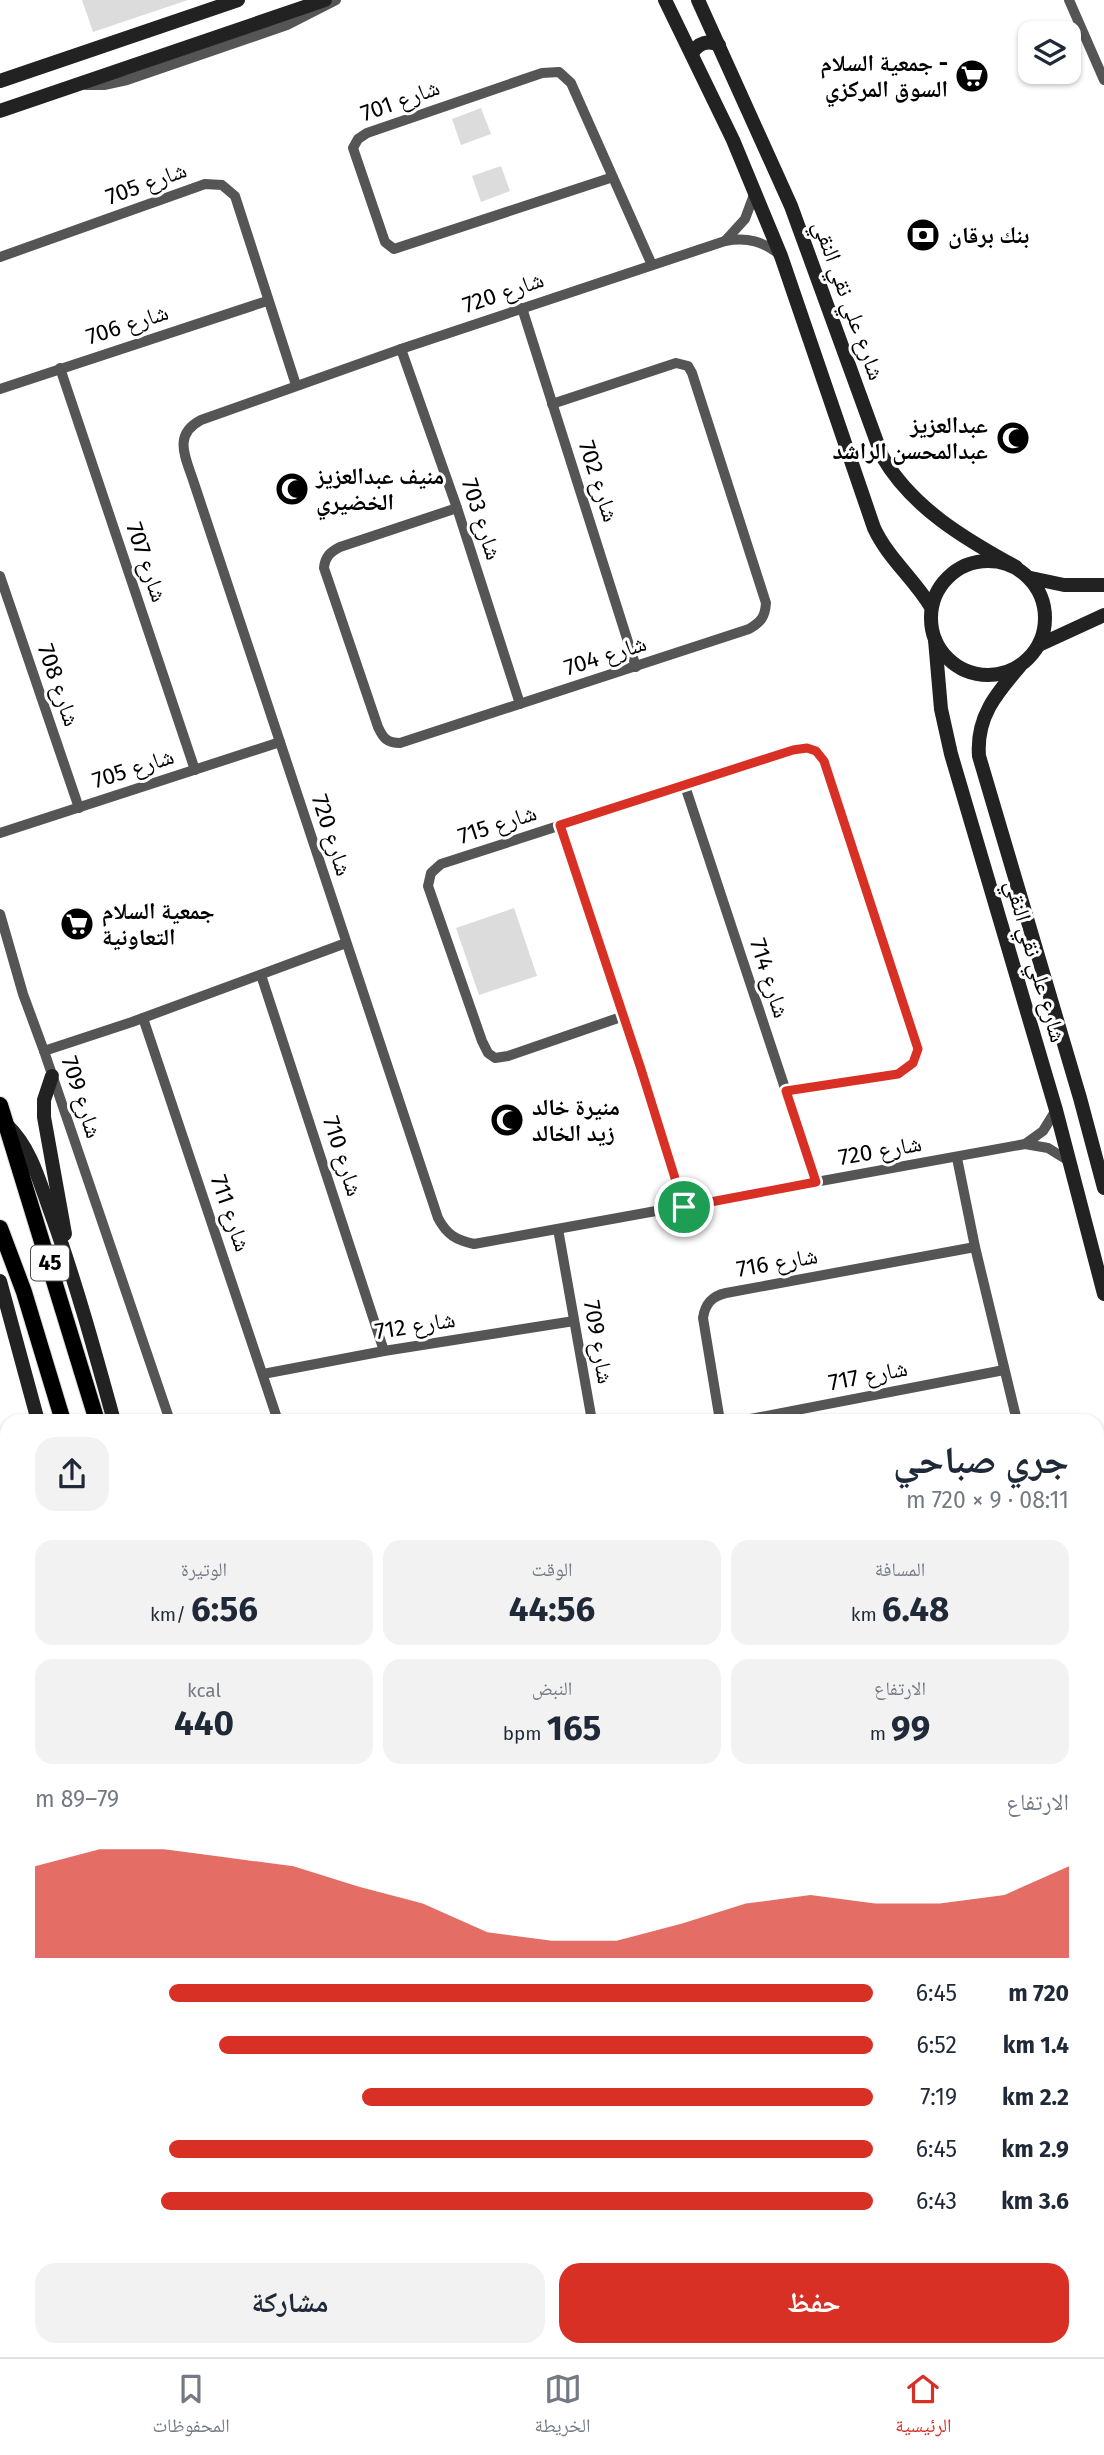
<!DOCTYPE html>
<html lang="ar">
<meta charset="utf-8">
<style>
body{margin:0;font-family:"Fira Sans","Noto Naskh Arabic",sans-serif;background:#f2f2f3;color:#1f2937;direction:rtl;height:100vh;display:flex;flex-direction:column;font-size:26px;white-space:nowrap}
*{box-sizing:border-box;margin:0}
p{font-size:23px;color:#747a83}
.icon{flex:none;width:38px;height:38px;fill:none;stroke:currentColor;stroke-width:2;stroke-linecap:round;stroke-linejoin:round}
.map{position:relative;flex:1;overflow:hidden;direction:ltr}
.details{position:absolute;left:0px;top:1414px;width:1104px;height:943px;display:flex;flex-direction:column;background:#fff;border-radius:21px 21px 0 0;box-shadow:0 2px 5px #0004;direction:rtl}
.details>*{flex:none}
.controls{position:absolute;left:1018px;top:21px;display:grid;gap:14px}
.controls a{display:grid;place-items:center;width:63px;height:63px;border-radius:14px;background:#fff;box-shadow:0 2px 5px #0004;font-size:35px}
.pin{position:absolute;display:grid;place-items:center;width:60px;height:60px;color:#fff;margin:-30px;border:4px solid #fff;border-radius:50%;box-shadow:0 2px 7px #0007}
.round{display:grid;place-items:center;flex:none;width:74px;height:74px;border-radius:21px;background:#f2f2f3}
.headline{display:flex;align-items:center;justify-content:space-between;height:119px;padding:0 35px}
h1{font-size:38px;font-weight:700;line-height:52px}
.stats{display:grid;grid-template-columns:repeat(3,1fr);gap:10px;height:119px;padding:7px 35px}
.stats div{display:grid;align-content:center;border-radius:18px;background:#f2f2f3;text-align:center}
.stats b{font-size:35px;font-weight:700}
.stats small{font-size:19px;font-weight:400}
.stats p{font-size:19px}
.chart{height:196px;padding:14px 35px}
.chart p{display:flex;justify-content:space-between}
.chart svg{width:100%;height:126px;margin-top:7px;fill:#d93025;opacity:.7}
.primary-button{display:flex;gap:14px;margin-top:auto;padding:14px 35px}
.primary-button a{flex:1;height:80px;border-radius:21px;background:#d93025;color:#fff;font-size:28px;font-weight:700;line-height:80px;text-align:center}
.primary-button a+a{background:#f2f2f3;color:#1f2937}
ul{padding:0 35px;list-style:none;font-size:23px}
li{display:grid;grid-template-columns:112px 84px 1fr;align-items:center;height:52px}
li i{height:18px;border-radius:9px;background:#d93025}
.dock{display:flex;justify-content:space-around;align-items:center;height:98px;border-top:2px solid #e0e1e3;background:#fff;font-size:19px;color:#747a83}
.dock a{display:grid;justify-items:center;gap:4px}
.dock .current{color:#d93025}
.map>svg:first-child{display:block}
.green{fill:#dcdcdc}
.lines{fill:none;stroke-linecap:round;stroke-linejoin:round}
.primary-casing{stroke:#dbdbdb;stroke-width:18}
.street{stroke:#555;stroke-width:10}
.secondary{stroke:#222;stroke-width:14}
.primary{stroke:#000;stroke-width:16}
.route-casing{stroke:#fff;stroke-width:14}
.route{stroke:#d93025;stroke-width:9}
.labels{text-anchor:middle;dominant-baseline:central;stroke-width:6;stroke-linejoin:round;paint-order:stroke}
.shield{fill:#fff;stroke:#4c4c4c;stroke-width:2}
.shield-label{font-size:21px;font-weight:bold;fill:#000}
.poi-label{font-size:23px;font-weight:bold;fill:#000;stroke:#fff;text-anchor:start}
.street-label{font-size:23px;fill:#000;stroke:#fff}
</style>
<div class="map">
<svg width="1104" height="2357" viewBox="0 0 1104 2357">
<rect width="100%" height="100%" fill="#fff"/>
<g class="green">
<path d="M82 0H188L93 32Z"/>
<path d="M481 108 491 134 461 145 452 119Z"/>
<path d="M501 166 510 191 481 202 472 176Z"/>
<path d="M514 908 537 976 479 995 456 928Z"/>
</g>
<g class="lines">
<defs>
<g id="primary">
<path d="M0 1105 97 1421"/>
<path d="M0 1228 24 1292 63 1421"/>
<path d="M278 2350 279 2357"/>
<path d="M318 2350 320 2357"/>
</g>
</defs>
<use href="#primary" class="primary-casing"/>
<g class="street">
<path d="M1069 0 1104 80"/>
<path d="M86 85H104L127 80 287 25 336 0"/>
<path d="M613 177 394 249 385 242 353 148 358 139 367 133 542 73 559 72 571 83 652 265"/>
<path d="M725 241 745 219 755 192"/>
<path d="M781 256C764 241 747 237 725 241L401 349 201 420C172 435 186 458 194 483L438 1218C447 1235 456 1240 474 1244L1025 1144 1048 1148 1069 1161"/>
<path d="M0 257 205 184 222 185 235 196 296 385"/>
<path d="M522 308 636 667"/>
<path d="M401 349 457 508 520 704"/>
<path d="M60 368 195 770"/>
<path d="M0 389 267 301"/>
<path d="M457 508 340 547C330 552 325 557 324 568L378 727C383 738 387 743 400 743L749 629C761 622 765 617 766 603L692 373 688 366 676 363 552 404"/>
<path d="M0 576 79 808"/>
<path d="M685 786 816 1182"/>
<path d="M560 825 624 1016 684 1207"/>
<path d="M0 833 280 742"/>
<path d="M0 914 23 994 44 1051"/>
<path d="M261 975 384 1351"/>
<path d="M624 1016 508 1056 495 1058 488 1053 482 1041 428 886 431 873 441 864 793 750C808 748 814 749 824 761L918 1049 913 1064 898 1074 786 1091"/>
<path d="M143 1018 278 1421"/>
<path d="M1025 1144 1043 1131 1056 1110"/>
<path d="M957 1158 975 1247"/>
<path d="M558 1229 592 1421"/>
<path d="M263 1374 384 1351 574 1321"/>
<path d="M170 1421 44 1051 132 1022 346 943"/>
<path d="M720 1421 703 1318C705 1304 712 1296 726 1293L975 1247 1017 1421"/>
<path d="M740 1421 1004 1370"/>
<path d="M0 1481 7 1502"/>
<path d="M0 1584 7 1580"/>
<path d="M0 1825 7 1823"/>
<path d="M0 2095 7 2094"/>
<path d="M0 2198 7 2197"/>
<path d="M80 2350 81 2357"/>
<path d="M188 2350 190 2357"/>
</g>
<g class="secondary">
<path d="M665 0 733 140 781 256 874 528C888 558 914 579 931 607"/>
<path d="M698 0 791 206 882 456C912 508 965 539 1016 567"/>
<path d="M692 54C698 42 708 40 719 45"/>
<path d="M0 81 238 0"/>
<path d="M0 111 325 0"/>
<circle cx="988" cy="618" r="57"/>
<path d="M1031 578 1064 585H1104"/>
<path d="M935 640 941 709 951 754 1056 1110 1104 1294"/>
<path d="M1039 645 1104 615"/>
<path d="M1020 666C996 694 976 717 979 756L1080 1098 1104 1188"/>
<path d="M52 1076 44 1100V1117L65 1234"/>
<path d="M7 1125C32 1149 40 1184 52 1216 76 1283 95 1352 114 1421"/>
<path d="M0 1281 38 1421"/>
<path d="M1097 1536 1104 1533"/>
<path d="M1097 1581 1104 1582"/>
<path d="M0 1743 7 1741"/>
<path d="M0 1770 7 1769"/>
<path d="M0 1785 7 1784"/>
</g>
<use href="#primary" class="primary"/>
</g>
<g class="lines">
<defs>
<path id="route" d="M807 748 816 751 824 761 918 1049 913 1063 898 1074 786 1091 816 1182 684 1207 641 1069 560 825 793 750Z"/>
</defs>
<use href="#route" class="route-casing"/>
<use href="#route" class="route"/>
</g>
<defs>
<symbol id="supermarket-disc" viewBox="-11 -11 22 22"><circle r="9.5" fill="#000" stroke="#fff"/><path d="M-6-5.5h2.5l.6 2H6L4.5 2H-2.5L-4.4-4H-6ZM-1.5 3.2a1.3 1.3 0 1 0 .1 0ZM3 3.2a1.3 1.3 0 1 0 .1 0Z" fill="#fff"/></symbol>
<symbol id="bank-disc" viewBox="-11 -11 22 22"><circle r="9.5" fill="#000" stroke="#fff"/><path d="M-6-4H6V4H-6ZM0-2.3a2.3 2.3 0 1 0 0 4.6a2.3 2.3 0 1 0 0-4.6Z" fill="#fff"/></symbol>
<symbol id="mosque-disc" viewBox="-11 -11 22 22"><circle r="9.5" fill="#000" stroke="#fff"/><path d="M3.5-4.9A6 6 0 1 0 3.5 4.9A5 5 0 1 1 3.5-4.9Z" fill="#fff"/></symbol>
</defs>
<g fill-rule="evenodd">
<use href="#supermarket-disc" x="953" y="57" width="38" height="38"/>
<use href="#bank-disc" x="904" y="216" width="38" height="38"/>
<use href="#mosque-disc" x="994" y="419" width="38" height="38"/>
<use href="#mosque-disc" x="273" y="470" width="38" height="38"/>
<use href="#supermarket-disc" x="58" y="905" width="38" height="38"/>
<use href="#mosque-disc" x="488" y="1101" width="38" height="38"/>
</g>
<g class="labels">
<rect class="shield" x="31" y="1245.5" width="38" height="35" rx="5"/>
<g class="shield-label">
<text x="50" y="1263">45</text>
</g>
<g class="poi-label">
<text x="948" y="63" text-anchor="end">جمعية السلام -<tspan x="948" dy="26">السوق المركزي</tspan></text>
<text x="948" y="235">بنك برقان</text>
<text x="988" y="425" text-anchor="end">عبدالعزيز<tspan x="988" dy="26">عبدالمحسن الراشد</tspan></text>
<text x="316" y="476">منيف عبدالعزيز<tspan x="316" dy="26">الخضيري</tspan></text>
<text x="102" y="911">جمعية السلام<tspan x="102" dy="26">التعاونية</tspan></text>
<text x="532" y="1107">منيرة خالد<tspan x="532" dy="26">زيد الخالد</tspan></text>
</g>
<g class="street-label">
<text transform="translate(400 100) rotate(-20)">شارع 701</text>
<text transform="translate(146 183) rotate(-20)">شارع 705</text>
<text transform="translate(503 292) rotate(-19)">شارع 720</text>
<text transform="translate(849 300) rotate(70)">شارع علي نقي النقي</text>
<text transform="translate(127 324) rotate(-18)">شارع 706</text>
<text transform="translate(599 481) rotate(72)">شارع 702</text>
<text transform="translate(482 519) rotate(72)">شارع 703</text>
<text transform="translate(147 562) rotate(71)">شارع 707</text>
<text transform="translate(605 655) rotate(-18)">شارع 704</text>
<text transform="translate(59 685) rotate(71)">شارع 708</text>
<text transform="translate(133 768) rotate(-18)">شارع 705</text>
<text transform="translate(497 824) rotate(-18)">شارع 715</text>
<text transform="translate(332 835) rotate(72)">شارع 720</text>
<text transform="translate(1036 961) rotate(74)">شارع علي نقي النقي</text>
<text transform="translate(770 978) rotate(72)">شارع 714</text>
<text transform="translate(82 1097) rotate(72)">شارع 709</text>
<text transform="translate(880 1150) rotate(-10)">شارع 720</text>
<text transform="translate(343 1156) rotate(72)">شارع 710</text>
<text transform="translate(231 1213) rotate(71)">شارع 711</text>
<text transform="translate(777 1262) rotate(-10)">شارع 716</text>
<text transform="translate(415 1325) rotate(-9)">شارع 712</text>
<text transform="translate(599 1342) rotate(80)">شارع 709</text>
<text transform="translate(868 1375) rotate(-11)">شارع 717</text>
</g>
</g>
</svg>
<div class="controls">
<a><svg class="icon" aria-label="layers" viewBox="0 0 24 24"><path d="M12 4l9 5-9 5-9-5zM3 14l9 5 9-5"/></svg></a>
</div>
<div class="pin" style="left:684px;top:1207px;background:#1e9e55"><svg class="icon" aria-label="arrive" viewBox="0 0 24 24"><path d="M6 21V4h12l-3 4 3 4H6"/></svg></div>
<section class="details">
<div class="headline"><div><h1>جري صباحي</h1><p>08:11 · 9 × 720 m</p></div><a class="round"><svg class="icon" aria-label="share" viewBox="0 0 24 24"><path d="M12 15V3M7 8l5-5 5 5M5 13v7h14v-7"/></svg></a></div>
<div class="stats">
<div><p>المسافة</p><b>6.48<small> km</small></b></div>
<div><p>الوقت</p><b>44:56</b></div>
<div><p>الوتيرة</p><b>6:56<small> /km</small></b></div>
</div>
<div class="stats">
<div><p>الارتفاع</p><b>99<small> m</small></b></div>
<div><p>النبض</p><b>165<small> bpm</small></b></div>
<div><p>kcal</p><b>440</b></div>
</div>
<div class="chart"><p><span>الارتفاع</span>79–89 m</p>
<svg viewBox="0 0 160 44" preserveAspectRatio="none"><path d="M0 44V12L10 6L20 6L30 9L40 12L50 19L60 25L70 35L80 38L90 38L100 32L110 25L120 22L130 25L140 25L150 22L160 12V44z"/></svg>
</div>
<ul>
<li><b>720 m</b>6:45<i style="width:84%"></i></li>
<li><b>1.4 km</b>6:52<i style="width:78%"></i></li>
<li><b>2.2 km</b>7:19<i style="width:61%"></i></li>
<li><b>2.9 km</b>6:45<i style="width:84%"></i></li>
<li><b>3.6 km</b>6:43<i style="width:85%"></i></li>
</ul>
<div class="primary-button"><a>حفظ</a><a>مشاركة</a></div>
</section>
</div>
<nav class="dock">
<a class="current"><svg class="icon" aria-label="home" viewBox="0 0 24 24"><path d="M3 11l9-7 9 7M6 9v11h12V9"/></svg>الرئيسية</a>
<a><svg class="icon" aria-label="map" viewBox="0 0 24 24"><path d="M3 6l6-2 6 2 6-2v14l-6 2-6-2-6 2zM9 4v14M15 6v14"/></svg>الخريطة</a>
<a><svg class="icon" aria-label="saved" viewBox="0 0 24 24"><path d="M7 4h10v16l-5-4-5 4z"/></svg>المحفوظات</a>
</nav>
